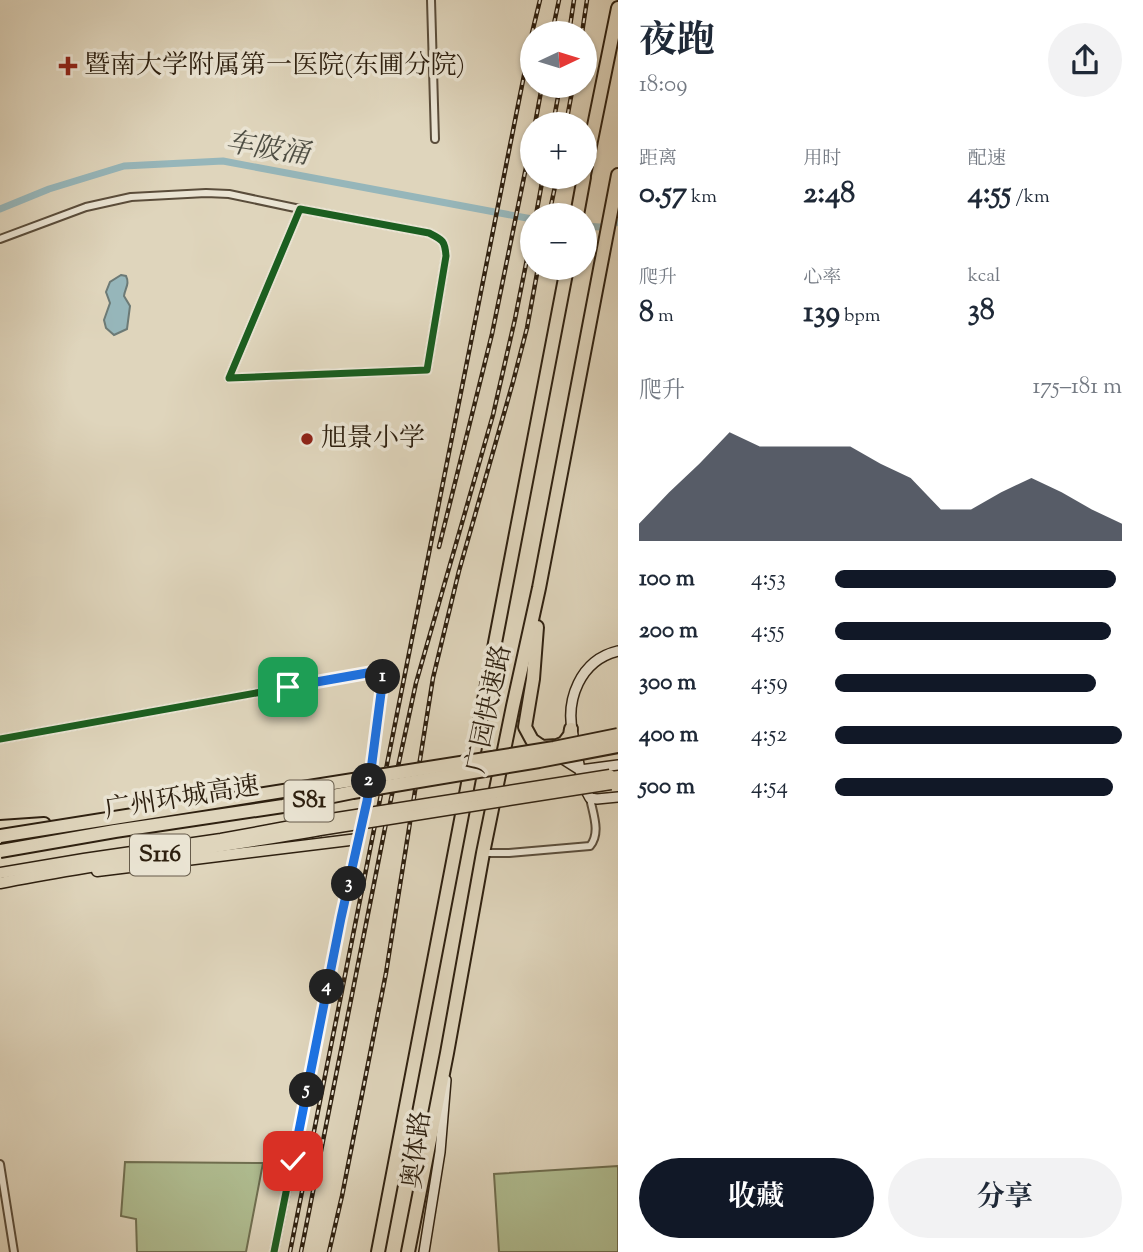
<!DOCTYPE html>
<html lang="zh">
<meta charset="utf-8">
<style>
body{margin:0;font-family:"Sorts Mill Goudy","Noto Serif SC",serif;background:#f2f2f3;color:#1f2937;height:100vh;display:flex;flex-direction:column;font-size:26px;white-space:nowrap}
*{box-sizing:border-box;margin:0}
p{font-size:23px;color:#747a83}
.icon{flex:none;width:38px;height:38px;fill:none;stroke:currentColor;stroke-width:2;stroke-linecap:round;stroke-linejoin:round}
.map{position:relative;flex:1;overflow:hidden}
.details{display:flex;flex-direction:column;background:#fff;width:525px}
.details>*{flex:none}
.needle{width:46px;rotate:86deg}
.tools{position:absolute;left:520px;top:21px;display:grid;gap:14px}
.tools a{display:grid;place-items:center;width:77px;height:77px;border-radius:50%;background:#fff;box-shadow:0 2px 5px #0004;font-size:35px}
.pin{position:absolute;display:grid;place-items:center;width:60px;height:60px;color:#fff;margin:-30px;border-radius:14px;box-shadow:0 4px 10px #0006}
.km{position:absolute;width:35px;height:35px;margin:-18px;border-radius:50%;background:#222;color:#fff;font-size:19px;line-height:35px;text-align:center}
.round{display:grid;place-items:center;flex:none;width:74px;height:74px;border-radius:37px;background:#f2f2f3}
.overview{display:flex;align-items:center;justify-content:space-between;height:119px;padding:0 21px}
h1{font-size:38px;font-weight:700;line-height:52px}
.metrics{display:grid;grid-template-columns:repeat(3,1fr);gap:10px;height:119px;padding:7px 21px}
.metrics div{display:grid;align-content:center}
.metrics b{font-size:30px;font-weight:700}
.metrics small{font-size:19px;font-weight:400}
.metrics p{font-size:19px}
.chart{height:196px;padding:14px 21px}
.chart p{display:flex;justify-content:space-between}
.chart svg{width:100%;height:126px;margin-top:7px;fill:#111827;opacity:.7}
.primary-button{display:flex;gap:14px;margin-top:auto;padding:14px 21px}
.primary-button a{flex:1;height:80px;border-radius:42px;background:#111827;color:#fff;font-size:28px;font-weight:700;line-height:80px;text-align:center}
.primary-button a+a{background:#f2f2f3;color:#1f2937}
ul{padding:0 21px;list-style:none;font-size:23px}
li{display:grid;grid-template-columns:112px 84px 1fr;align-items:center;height:52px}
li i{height:18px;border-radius:9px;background:#111827}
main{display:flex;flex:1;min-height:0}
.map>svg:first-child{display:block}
.green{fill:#b0be92;stroke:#6f6f51;stroke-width:2}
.water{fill:#96b6ba;stroke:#6c7a76;stroke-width:2}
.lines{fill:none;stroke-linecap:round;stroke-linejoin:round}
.canal{stroke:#96b6ba;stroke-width:7}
.street-casing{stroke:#5a4d3b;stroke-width:10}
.secondary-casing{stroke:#2e2010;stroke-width:12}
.primary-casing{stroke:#2e2010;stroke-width:13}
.highway-casing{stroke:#2e2010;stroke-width:16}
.street{stroke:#eae4d3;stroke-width:6}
.secondary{stroke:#eae4d3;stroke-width:9}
.primary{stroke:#dfd5bc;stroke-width:10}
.highway{stroke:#dfd5bc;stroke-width:12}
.rail-casing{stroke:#2e2010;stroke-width:4.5}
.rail{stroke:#eae4d3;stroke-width:2;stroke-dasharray:5;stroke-linecap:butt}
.primary-bridge-casing{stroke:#2e2010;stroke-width:13;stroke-linecap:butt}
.highway-bridge-casing{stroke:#2e2010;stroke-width:16;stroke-linecap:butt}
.primary-bridge{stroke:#dfd5bc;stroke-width:10}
.highway-bridge{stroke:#dfd5bc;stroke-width:12}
.cycleway-casing{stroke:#eae4d3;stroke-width:11}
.cycleway{stroke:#1b5e20;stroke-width:7}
.route-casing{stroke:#fff;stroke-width:14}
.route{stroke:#1a73e8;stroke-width:9}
.poi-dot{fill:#8f2418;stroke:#eae4d3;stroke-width:2.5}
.labels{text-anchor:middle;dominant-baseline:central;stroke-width:7;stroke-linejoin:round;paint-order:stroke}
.shield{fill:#eae4d3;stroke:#665b4a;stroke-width:2}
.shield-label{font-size:24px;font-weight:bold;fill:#2e2010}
.poi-label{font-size:26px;fill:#2e2010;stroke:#eae4d3;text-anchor:start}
.street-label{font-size:26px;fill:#2e2010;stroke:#eae4d3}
.water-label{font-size:28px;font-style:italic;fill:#4d4d43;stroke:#eae4d3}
</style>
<main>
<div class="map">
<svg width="618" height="1252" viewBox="0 0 618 1252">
<rect width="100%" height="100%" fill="#dfd5bc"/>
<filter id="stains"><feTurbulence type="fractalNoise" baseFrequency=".00286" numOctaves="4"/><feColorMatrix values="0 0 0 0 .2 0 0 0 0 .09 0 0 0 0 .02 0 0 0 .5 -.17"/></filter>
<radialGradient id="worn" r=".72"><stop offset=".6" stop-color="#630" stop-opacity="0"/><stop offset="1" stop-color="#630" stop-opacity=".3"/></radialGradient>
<g class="green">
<path d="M125 1162 263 1163 246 1252H137L136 1219 121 1216Z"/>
<path d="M618 1166V1252H499L494 1174Z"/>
</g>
<path class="water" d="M121 275 126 276C130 284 125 288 124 296L130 306 127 329 114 335 106 328 104 320 110 303 106 292 110 282Z"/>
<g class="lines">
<g class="canal">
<path d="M0 209 49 189 124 166 223 161 532 219"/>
<path d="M584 226 600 227 618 222"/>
</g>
<defs>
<g id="street">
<path d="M431 0 435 139"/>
<path d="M300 209 429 233C443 240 445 241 446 256L427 370 229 378Z"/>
<path d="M0 239 86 207 131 197 206 193 229 194 300 209"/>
<path d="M0 739 384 670 370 777"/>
<path d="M483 853H509L590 846C601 833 593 814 590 798"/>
<path d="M0 1164 14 1252"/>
<path d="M274 1252 369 787"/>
</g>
<g id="secondary">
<path d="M573 735C565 700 580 660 618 651"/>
<path d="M576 749 583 785 590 798 597 799 618 797"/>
<path d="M558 756 580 770 618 765"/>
<path d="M424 1252 440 1152 446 1080"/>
</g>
<g id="primary">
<path d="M97 871 358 839"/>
<path d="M0 873 84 859 221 839 318 821"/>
<path d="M0 883C106 862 213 849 320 830"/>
</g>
<g id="highway">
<path d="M584 175 618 8"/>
<path d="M577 215 584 177"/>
<path d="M537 627 533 679 525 727 532 740 542 747 557 746 564 743 570 735 571 729"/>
<path d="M0 827 44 824"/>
<path d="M378 1252 567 268"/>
<path d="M408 1252 447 1053 483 853 513 706 539 588 618 175"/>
</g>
</defs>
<use href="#street" class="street-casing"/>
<use href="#secondary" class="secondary-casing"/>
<use href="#primary" class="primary-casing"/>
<use href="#highway" class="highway-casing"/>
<use href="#street" class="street"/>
<use href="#secondary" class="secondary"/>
<use href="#primary" class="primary"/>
<use href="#highway" class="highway"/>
<defs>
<g id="rail">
<path d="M532 33 540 0"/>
<path d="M552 33 559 0"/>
<path d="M569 33 574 0"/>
<path d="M582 33 587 0"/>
<path d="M535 124 542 86"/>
<path d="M553 124 560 86"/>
<path d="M566 124 573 86"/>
<path d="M536 215 543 177"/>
<path d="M549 215 557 177"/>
<path d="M439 547 492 334 532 138"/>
<path d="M290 1252 532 35"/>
<path d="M301 1252 388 813 416 683 493 415 515 319 532 234"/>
<path d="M329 1252 342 1196 386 973 433 678 459 571 513 382 527 328 538 268"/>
</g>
</defs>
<use href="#rail" class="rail-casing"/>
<use href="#rail" class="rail"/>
<defs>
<g id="primary-bridge">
<path d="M318 821 610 775"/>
<path d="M320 830 611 784"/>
</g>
<g id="highway-bridge">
<path d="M0 836 554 748 618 735"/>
<path d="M0 851 115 831 283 806 353 792 539 761 618 746"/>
</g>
</defs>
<use href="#primary-bridge" class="primary-bridge-casing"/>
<use href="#highway-bridge" class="highway-bridge-casing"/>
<use href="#primary-bridge" class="primary-bridge"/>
<use href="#highway-bridge" class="highway-bridge"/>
<defs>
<g id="cycleway">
<path d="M300 209 429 233C443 240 445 241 446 256L427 370 229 378Z"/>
<path d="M0 739 384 670 367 801 341 918 274 1252"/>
</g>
</defs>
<use href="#cycleway" class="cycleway-casing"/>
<use href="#cycleway" class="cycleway"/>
</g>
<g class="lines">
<defs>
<path id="route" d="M288 687 384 670 367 801 341 918 293 1161"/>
</defs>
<use href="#route" class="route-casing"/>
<use href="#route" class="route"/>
</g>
<g class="poi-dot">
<path d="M64.5 55.5h7v7h7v7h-7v7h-7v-7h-7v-7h7z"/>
<circle cx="307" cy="439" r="7"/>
</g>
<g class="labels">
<g class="shield">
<rect x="284.5" y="780.5" width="49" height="41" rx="5"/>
<rect x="130" y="834.5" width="60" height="41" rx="5"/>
</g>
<g class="shield-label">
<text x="309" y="801">S81</text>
<text x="160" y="855">S116</text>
</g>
<g class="poi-label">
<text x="84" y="66">暨南大学附属第一医院(东圃分院)</text>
<text x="321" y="439">旭景小学</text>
</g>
<g class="street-label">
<text transform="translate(490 709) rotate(-78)">广园快速路</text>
<text transform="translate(182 799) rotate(-9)">广州环城高速</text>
<text transform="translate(418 1150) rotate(-83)">奥体路</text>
</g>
<g class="water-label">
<text transform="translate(267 150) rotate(9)">车陂涌</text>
</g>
</g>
<rect width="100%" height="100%" filter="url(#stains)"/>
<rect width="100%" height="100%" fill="url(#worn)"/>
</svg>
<div class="tools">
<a><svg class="needle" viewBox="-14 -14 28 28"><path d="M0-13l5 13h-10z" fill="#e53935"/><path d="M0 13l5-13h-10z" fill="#747a83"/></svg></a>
<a>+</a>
<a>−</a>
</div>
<div class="pin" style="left:288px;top:687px;background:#1e9e55"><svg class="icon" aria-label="arrive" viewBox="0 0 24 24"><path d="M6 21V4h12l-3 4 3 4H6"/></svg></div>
<div class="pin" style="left:293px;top:1161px;background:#d93025"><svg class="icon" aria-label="check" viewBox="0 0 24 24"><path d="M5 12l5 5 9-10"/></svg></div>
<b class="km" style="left:383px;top:677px">1</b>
<b class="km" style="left:369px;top:781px">2</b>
<b class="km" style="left:349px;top:884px">3</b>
<b class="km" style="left:327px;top:987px">4</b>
<b class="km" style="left:307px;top:1090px">5</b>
</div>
<section class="details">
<div class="overview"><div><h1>夜跑</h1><p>18:09</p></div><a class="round"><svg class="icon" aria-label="share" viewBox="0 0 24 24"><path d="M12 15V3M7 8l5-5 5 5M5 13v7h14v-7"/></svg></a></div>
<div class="metrics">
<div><p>距离</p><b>0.57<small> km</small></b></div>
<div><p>用时</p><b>2:48</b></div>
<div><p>配速</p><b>4:55<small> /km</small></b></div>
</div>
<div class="metrics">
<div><p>爬升</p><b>8<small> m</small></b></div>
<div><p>心率</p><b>139<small> bpm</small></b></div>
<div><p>kcal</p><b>38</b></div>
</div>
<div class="chart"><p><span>爬升</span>175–181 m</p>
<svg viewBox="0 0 160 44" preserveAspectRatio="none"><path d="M0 44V38L10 27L20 17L30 6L40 11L50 11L60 11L70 11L80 17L90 22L100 33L110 33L120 27L130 22L140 27L150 33L160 38V44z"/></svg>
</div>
<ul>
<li><b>100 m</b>4:53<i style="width:98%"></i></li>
<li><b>200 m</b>4:55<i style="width:96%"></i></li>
<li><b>300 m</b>4:59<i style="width:91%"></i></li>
<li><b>400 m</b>4:52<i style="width:100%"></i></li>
<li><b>500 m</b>4:54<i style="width:97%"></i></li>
</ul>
<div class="primary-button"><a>收藏</a><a>分享</a></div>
</section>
</main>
